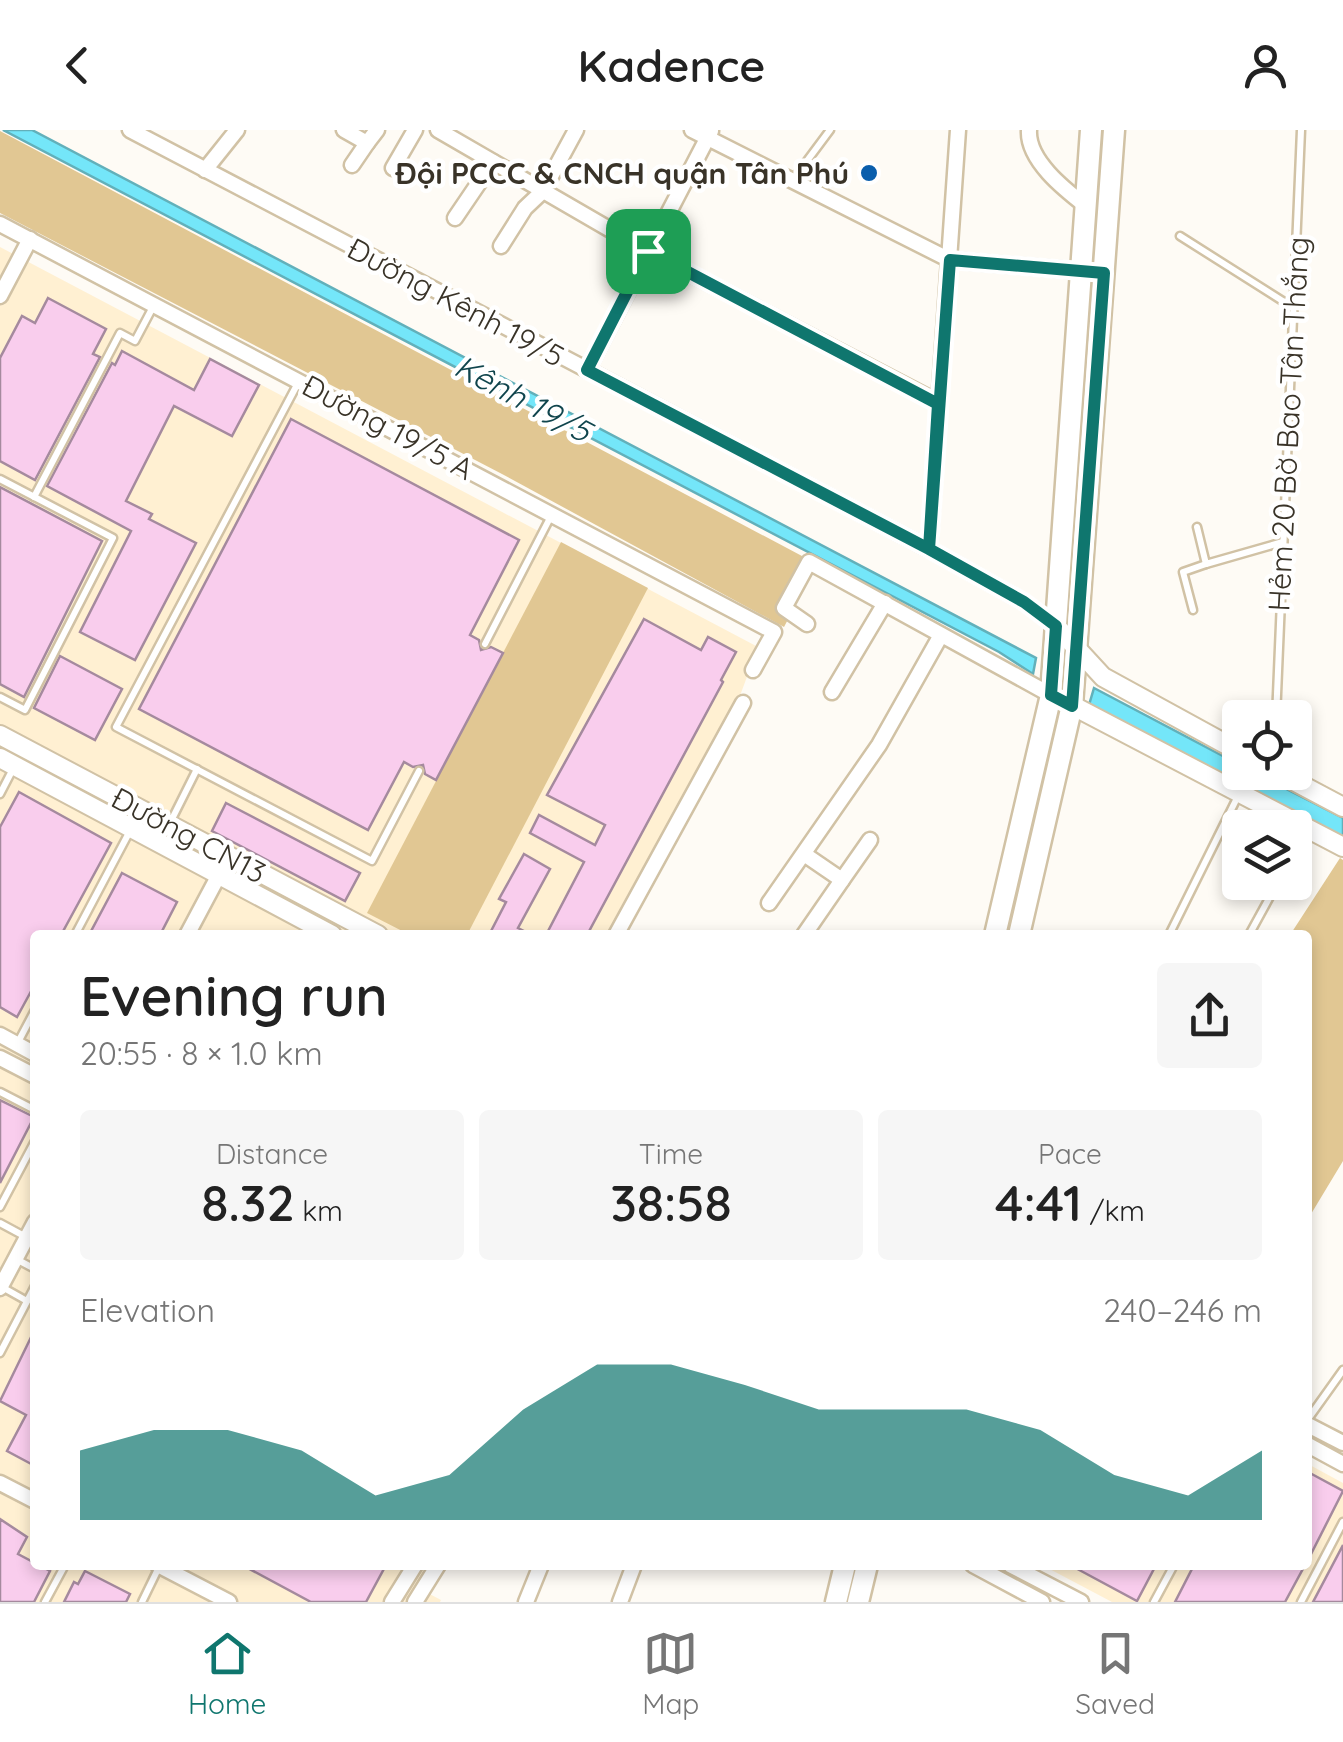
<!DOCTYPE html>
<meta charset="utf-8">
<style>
body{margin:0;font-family:Quicksand,sans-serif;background:#f6f6f6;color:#222;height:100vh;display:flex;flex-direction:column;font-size:38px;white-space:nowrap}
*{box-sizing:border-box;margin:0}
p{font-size:32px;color:#767676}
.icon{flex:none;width:55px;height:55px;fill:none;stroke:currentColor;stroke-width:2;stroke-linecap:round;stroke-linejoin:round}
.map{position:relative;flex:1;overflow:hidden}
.sheet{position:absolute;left:30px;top:800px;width:1282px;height:640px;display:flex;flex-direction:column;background:#fff;border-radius:10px;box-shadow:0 5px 15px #0003}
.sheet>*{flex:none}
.controls{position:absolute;left:1222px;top:570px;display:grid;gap:20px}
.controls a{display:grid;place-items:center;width:90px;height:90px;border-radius:10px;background:#fff;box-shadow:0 5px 15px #0003;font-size:50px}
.pin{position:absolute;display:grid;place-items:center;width:85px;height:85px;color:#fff;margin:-42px;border-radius:20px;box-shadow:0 5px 15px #0006}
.round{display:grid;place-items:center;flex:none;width:105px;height:105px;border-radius:10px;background:#f6f6f6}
.summary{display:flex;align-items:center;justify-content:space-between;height:170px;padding:0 50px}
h1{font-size:55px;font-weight:600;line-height:75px}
.stats{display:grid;grid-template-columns:repeat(3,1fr);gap:15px;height:170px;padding:10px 50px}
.stats div{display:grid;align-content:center;border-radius:10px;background:#f6f6f6;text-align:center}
.stats b{font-size:50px;font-weight:600}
.stats small{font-size:28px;font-weight:400}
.stats p{font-size:28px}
.chart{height:280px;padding:20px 50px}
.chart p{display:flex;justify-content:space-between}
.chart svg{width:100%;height:180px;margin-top:10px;fill:#0f766e;opacity:.7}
header{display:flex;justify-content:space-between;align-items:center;height:130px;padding:0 50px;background:#fff;font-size:45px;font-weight:600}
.tabs{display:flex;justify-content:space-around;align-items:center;height:140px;border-top:2px solid #e0e0e0;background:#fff;font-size:28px;color:#767676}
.tabs a{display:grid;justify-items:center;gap:5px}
.tabs .current{color:#0f766e}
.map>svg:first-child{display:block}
.built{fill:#fff0d2}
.green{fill:#e1c793}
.water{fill:#74e6f9;stroke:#62b0ba;stroke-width:2.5}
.building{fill:#f9cded;stroke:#a58a9e;stroke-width:2.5}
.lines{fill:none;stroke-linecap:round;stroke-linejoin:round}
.service-casing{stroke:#d1c2a5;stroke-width:11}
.minor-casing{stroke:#d1c2a5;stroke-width:19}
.tertiary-casing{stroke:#d1c2a5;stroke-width:22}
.secondary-casing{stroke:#d1c2a5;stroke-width:25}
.service{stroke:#fff;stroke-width:6}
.minor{stroke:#fff;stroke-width:14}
.tertiary{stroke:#fff;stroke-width:18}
.secondary{stroke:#fff;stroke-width:20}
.route-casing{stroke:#fff;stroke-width:20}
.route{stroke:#0f766e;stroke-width:12}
.poi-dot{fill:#0a5eac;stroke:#fff;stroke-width:4}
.labels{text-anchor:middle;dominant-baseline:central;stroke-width:9;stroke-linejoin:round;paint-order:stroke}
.poi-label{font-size:30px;font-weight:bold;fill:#393328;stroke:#fff;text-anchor:end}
.street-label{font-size:30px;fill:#393328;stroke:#fff}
.water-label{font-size:32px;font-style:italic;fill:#10454d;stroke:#fff}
</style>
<header><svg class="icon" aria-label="back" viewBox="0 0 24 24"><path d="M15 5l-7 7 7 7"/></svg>Kadence<svg class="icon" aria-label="person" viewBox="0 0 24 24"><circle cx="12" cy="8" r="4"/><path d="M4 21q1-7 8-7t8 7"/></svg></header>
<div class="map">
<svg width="1343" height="1472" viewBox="0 0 1343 1472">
<rect width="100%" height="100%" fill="#fefbf5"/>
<g class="built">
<path d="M0 117 758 517 741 563 622 805H35V1435H437L422 1460 441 1470 440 1472H0Z"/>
<path d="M1308 1334 1343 1353V1472H1112L1042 1435H1308Z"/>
</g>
<g class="green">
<path d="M0 1 817 434 784 497 502 344 0 83Z"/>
<path d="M561 412 648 458 467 805H410L367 783Z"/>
<path d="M1340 728 1343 730V1031L1308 1089V805H1290Z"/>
</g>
<g class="water">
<path d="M3 0H32L1036 528 1033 544 999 522Z"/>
<path d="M1094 558 1240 635V642L1255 643 1343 688V707L1089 575Z"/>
</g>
<g class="building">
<path d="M48 168 106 199 93 224 100 227 35 350 0 331V228L22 186 35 193Z"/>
<path d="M122 221 194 260 210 229 259 255 232 306 174 276 126 371 152 384 149 389 196 413 135 530 80 502 131 401 47 356 112 233 115 235Z"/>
<path d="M291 289 519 410 470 505 479 510 481 520 491 517 503 523 436 650 425 644 423 635 413 637 404 632 368 700 139 579Z"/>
<path d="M0 357 102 411 24 567 0 554Z"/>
<path d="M644 489 701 520 708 507 736 522 721 550 723 552 587 805H546L584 732 530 703 539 685 595 715 605 695 547 665Z"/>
<path d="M60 526 122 559 95 610 34 578Z"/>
<path d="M19 662 111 713 61 805H35V854L17 887 0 877V697Z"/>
<path d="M226 673 360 743 345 771 212 701Z"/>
<path d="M524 724 550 739 518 798 532 805H489L506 772 499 769Z"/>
<path d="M122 743 177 772 160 805H89Z"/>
<path d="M0 970 34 987 0 1053Z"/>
<path d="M35 1199V1336L7 1321 26 1285 0 1271Z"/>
<path d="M1308 1342 1343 1361 1308 1430Z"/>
<path d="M0 1389 27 1407 18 1424 50 1441 34 1472H0Z"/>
<path d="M1343 1415V1472H1313Z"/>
<path d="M242 1435H386L366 1472H311Z"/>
<path d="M1070 1435H1156L1137 1471Z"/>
<path d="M1194 1435H1305L1285 1472H1175Z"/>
<path d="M85 1441 130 1464 126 1472H64L74 1452 78 1454Z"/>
</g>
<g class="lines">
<defs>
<g id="service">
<path d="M792 51 830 0"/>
<path d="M1180 106 1292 177"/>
<path d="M299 251 116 597 372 731 419 641"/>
<path d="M0 349 113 408 25 580 0 567"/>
<path d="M34 367 120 203 135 211 154 175"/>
<path d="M1197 397 1206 434 1283 412"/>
<path d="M1193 480 1183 442 1206 434"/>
<path d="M485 514 551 386"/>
<path d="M1276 588 1301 0"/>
<path d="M0 664 14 637"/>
<path d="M170 693 197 639"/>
<path d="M1295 721 1306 701"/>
<path d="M75 805 131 699"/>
<path d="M1169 805 1239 664"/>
<path d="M1249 805 1278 752"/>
<path d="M17 914 35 880"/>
<path d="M0 962 35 980"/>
<path d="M0 1077 35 1011"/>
<path d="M0 1093 26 1107"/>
<path d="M16 1129 35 1139"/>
<path d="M2 1157 27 1171"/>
<path d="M0 1223 35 1156"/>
<path d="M1308 1289 1343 1240"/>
<path d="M45 1472 65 1435"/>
<path d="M142 1472 159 1437"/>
<path d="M1154 1472 1174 1435"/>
<path d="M1301 1472 1343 1392"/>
</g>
<g id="minor">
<path d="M130 0 929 419 1024 472 1056 496"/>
<path d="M344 0 367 13 352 35"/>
<path d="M438 0 647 121 939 273"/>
<path d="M692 0 950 130 1081 141"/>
<path d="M1029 0C1027 30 1064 59 1086 76"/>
<path d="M367 13 377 0"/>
<path d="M393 38 415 0"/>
<path d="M205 40 237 0"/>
<path d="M455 88 493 32"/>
<path d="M0 94 774 502 753 540"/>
<path d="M501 116 525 78 543 61 576 0"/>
<path d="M0 166 30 109"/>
<path d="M587 240 711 1"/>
<path d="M929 419 958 0"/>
<path d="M807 494 784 478 809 432 1051 565"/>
<path d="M832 562 885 473"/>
<path d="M804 724 842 750 870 710"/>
<path d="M769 773 879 615 941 505"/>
<path d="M187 805 229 726"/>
<path d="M616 805 743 573"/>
<path d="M804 805 842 750"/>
<path d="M0 905 35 924"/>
<path d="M0 928 35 946"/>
<path d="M0 1158 35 1092"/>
<path d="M1308 1295 1343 1313"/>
<path d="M1308 1315 1343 1334"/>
<path d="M0 1353 35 1371"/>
<path d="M158 1435 229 1472"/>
<path d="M973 1435 1042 1472"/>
<path d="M1010 1435 1081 1472"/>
<path d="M392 1472 415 1435"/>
<path d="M415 1472 438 1435"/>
<path d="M526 1472 541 1435"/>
<path d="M620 1472 634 1435"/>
</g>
<g id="tertiary">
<path d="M1056 496 1103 547 1240 622"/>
<path d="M1060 569 1343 717"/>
<path d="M0 605 378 805"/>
<path d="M0 628 332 805"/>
<path d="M1277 642 1343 677"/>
</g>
<g id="secondary">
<path d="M995 805 1051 565 1091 0"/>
<path d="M1019 805 1072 575 1114 0"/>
<path d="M836 1472 845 1435"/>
<path d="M858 1472 867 1435"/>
</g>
</defs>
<use href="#service" class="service-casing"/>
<use href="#minor" class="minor-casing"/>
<use href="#tertiary" class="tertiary-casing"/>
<use href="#secondary" class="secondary-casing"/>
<use href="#service" class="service"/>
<use href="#minor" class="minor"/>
<use href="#tertiary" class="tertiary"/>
<use href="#secondary" class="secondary"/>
</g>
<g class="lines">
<defs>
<path id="route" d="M648 121 938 274 929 419 1024 472 1056 496 1051 565 1072 576 1104 143 950 130 929 419 587 240 648 121"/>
</defs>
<use href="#route" class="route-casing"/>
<use href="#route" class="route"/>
</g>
<circle class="poi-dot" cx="869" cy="43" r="10"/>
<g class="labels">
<g class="poi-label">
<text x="849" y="43">Đội PCCC &amp; CNCH quận Tân Phú</text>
</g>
<g class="street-label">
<text transform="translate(456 172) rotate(28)">Đường Kênh 19/5</text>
<text transform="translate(1288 294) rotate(-87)">Hẻm 20 Bờ Bao Tân Thắng</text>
<text transform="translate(388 297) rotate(28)">Đường 19/5 A</text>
<text transform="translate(189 705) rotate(28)">Đường CN13</text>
</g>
<g class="water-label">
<text transform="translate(523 268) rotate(28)">Kênh 19/5</text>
</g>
</g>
</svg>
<div class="controls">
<a><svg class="icon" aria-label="locate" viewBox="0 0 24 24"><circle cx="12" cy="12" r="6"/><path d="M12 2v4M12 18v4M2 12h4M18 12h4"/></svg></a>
<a><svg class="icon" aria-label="layers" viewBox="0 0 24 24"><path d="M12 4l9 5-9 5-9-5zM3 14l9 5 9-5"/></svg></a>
</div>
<div class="pin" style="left:648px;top:121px;background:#1e9e55"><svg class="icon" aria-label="arrive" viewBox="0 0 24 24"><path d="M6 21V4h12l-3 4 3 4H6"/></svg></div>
<section class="sheet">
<div class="summary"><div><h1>Evening run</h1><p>20:55 · 8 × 1.0 km</p></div><a class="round"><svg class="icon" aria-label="share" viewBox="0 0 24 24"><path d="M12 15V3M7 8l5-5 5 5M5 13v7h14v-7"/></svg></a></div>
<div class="stats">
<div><p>Distance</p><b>8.32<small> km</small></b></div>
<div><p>Time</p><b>38:58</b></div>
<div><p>Pace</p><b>4:41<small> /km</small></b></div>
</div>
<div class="chart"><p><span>Elevation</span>240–246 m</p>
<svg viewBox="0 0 160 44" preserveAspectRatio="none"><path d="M0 44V27L10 22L20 22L30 27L40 38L50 33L60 17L70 6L80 6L90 11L100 17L110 17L120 17L130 22L140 33L150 38L160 27V44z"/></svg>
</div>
</section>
</div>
<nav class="tabs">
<a class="current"><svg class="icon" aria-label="home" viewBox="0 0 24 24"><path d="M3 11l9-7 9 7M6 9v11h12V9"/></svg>Home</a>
<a><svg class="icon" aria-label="map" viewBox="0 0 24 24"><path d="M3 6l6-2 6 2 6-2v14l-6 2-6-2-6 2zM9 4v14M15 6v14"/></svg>Map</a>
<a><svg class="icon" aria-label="saved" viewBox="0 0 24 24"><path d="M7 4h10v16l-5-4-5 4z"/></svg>Saved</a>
</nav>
